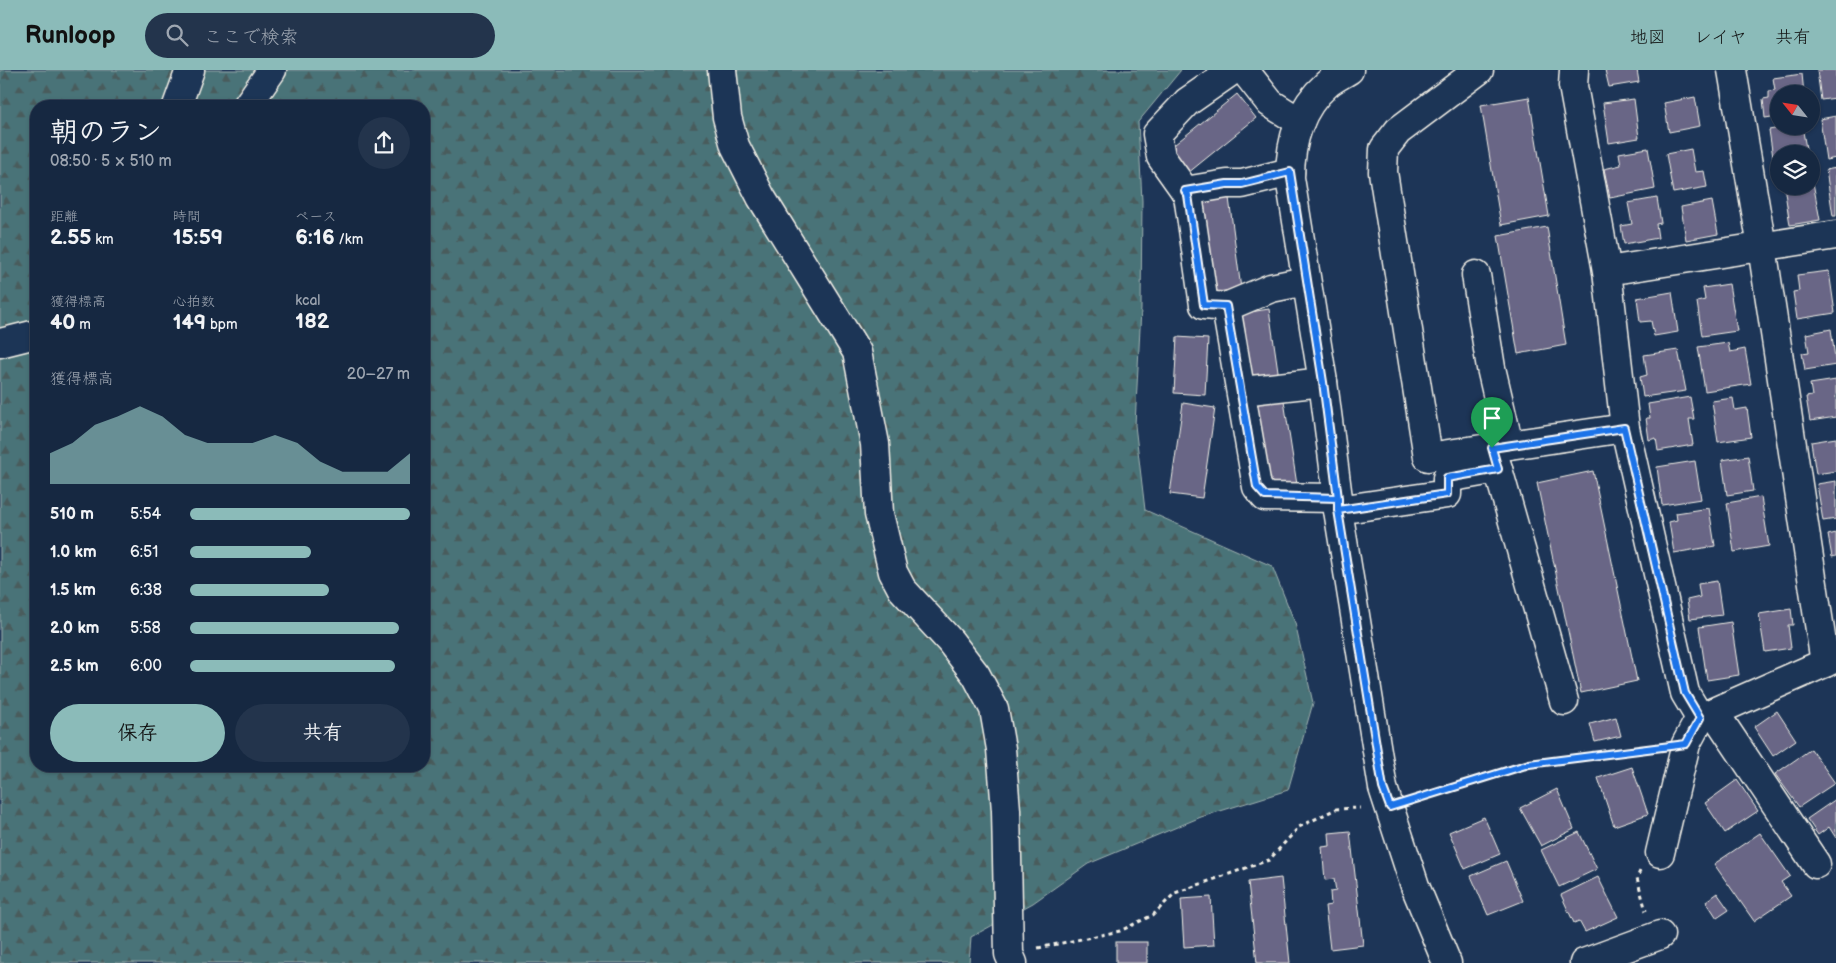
<!DOCTYPE html>
<html lang="ja">
<meta charset="utf-8">
<style>
body{margin:0;font-family:"Balsamiq Sans","Klee One",sans-serif;background:#23344c;color:#f1f3f6;height:100vh;display:flex;flex-direction:column;font-size:19px;white-space:nowrap}
*{box-sizing:border-box;margin:0}
p{font-size:16px;color:#9ea6b1}
.icon{flex:none;width:28px;height:28px;fill:none;stroke:currentColor;stroke-width:2;stroke-linecap:round;stroke-linejoin:round}
.map{position:relative;flex:1;overflow:hidden}
.panel{position:absolute;left:30px;top:30px;width:400px;height:672px;display:flex;flex-direction:column;background:#162841;border-radius:20px;box-shadow:0 1px 4px #0004,0 0 0 1px #35445a}
.panel>*{flex:none}
.needle{width:32px;rotate:300deg}
.buttons{position:absolute;left:1770px;top:15px;display:grid;gap:10px}
.buttons a{display:grid;place-items:center;width:50px;height:50px;border-radius:50%;background:#162841;box-shadow:0 1px 4px #0004,0 0 0 1px #35445a;font-size:25px}
.pin{position:absolute;display:grid;place-items:center;width:42px;height:42px;color:#fff;margin:-51px -21px;border-radius:50% 50% 50% 0;rotate:-45deg;box-shadow:0 0 5px #0007}
.pin .icon{rotate:45deg}
.round{display:grid;place-items:center;flex:none;width:52px;height:52px;border-radius:26px;background:#23344c}
.overview{display:flex;align-items:center;justify-content:space-between;height:85px;padding:0 20px}
h1{font-size:28px;font-weight:600;line-height:38px}
.stats{display:grid;grid-template-columns:repeat(3,1fr);gap:8px;height:85px;padding:5px 20px}
.stats div{display:grid;align-content:center}
.stats b{font-size:21px;font-weight:600}
.stats small{font-size:14px;font-weight:400}
.stats p{font-size:14px}
.chart{height:140px;padding:10px 20px}
.chart p{display:flex;justify-content:space-between}
.chart svg{width:100%;height:90px;margin-top:5px;fill:#8bbbb9;opacity:.7}
.cta{display:flex;gap:10px;margin-top:auto;padding:10px 20px}
.cta a{flex:1;height:58px;border-radius:30px;background:#8bbbb9;color:#111;font-size:20px;font-weight:600;line-height:58px;text-align:center}
.cta a+a{background:#23344c;color:#f1f3f6}
ul{padding:0 20px;list-style:none;font-size:16px}
li{display:grid;grid-template-columns:80px 60px 1fr;align-items:center;height:38px}
li i{height:12px;border-radius:6px;background:#8bbbb9}
header{display:flex;align-items:center;gap:30px;box-sizing:border-box;height:70px;padding:0 25px;background:#8bbbb9;color:#111}
header strong{font-size:24px}
nav{display:flex;gap:28px;margin-inline-start:auto;font-size:18px}
.search{width:350px;height:45px;background:#23344c;display:flex;align-items:center;gap:12px;box-sizing:border-box;padding:0 18px;border-radius:28px;color:#9ea6b1;font-size:19px}
.map>svg:first-child{display:block}
.forest{fill:url(#forest-firs);stroke:#9fb2b0;fill-rule:evenodd}
.building{fill:#696686;stroke:#f4f1e8}
.lines{fill:none;stroke-linecap:round;stroke-linejoin:round}
.minor-casing{stroke:#f4f1e8;stroke-width:31}
.path{stroke:#f4f1e8;stroke-width:3;stroke-dasharray:4 4;stroke-linecap:butt}
.minor{stroke:#1d3557;stroke-width:28}
.route-casing{stroke:#fff;stroke-width:10}
.route{stroke:#1a73e8;stroke-width:6}
</style>
<header>
<strong>Runloop</strong>
<div class="search"><svg class="icon" aria-label="search" viewBox="0 0 24 24"><circle cx="10" cy="10" r="6"/><path d="M15 15l6 6"/></svg>ここで検索</div>
<nav><a>地図</a><a>レイヤ</a><a>共有</a></nav>
</header>
<div class="map">
<svg width="1836" height="893" viewBox="0 0 1836 893">
<defs>
<pattern id="forest-firs" width="22" height="20" patternUnits="userSpaceOnUse" patternTransform="scale(1.25)"><rect width="22" height="20" fill="#4a7378"/><path d="M5 1l3.5 6h-7zM16 11l3.5 6h-7z" fill="#495b5c"/></pattern>
</defs>
<rect width="100%" height="100%" fill="#1d3557"/>
<filter id="ink" filterUnits="userSpaceOnUse"><feTurbulence type="fractalNoise" baseFrequency=".02" numOctaves="2"/><feDisplacementMap in="SourceGraphic" scale="10" xChannelSelector="R" yChannelSelector="G"/><feConvolveMatrix kernelMatrix="1 2 1 2 8 2 1 2 1" color-interpolation-filters="sRGB"/></filter>
<g filter="url(#ink)">
<path class="forest" d="M0 0H1181L1138 52 1142 131 1141 239 1135 355 1145 440 1272 496 1295 553 1313 633 1288 720 1201 747 1088 794 1033 833 971 867 969 893H0ZM36 36H424V696H36Z"/>
<g class="building">
<path d="M1605 0H1637L1639 12 1609 17Z"/>
<path d="M1817 0H1836V28L1821 30Z"/>
<path d="M1802 4 1804 24H1779V46L1765 48 1763 29 1769 28V21L1775 20 1773 8Z"/>
<path d="M1237 24 1256 48 1188 103 1169 79Z"/>
<path d="M1529 27 1549 146 1501 155 1481 35Z"/>
<path d="M1695 27 1700 56 1669 62 1664 33Z"/>
<path d="M1634 29 1639 68 1609 73 1603 33Z"/>
<path d="M1836 46V88L1826 90 1820 49Z"/>
<path d="M1791 56H1802L1807 84H1779V94H1774L1769 60Z"/>
<path d="M1648 78 1655 119 1610 128 1604 99 1621 95 1619 83Z"/>
<path d="M1691 79 1695 102 1704 101 1707 117 1673 123 1666 84Z"/>
<path d="M1836 98V146H1833L1826 100Z"/>
<path d="M1811 102 1820 150 1790 155 1784 116H1811Z"/>
<path d="M1229 128 1241 219 1208 223 1196 132Z"/>
<path d="M1657 128 1661 153 1656 154 1658 168 1624 174 1621 156 1632 154 1628 133Z"/>
<path d="M1712 131 1718 164 1686 170 1681 137Z"/>
<path d="M1547 157 1566 275 1518 284 1498 166Z"/>
<path d="M1829 201 1835 243 1797 249 1793 222 1799 221 1797 205Z"/>
<path d="M1729 214 1737 261 1702 266 1697 232 1705 230 1703 218Z"/>
<path d="M1672 222 1678 262 1654 266 1651 251 1640 252 1637 228Z"/>
<path d="M1269 239 1279 308 1248 312 1238 244Z"/>
<path d="M1831 259 1836 295 1805 300 1802 283 1809 282 1806 264Z"/>
<path d="M1177 267 1208 269 1205 325 1174 323Z"/>
<path d="M1728 273 1730 282 1745 279 1751 314 1705 321 1698 277Z"/>
<path d="M1678 280 1686 321 1643 327 1640 307 1647 305 1644 285Z"/>
<path d="M1836 310V347L1810 351 1806 327 1812 326 1810 314Z"/>
<path d="M1283 324 1297 415 1265 420 1251 330Z"/>
<path d="M1690 327 1694 349H1689L1693 375 1658 381 1656 368 1649 370 1646 348H1650L1648 334Z"/>
<path d="M1733 328 1735 340 1747 338 1751 367 1718 372 1712 331Z"/>
<path d="M1183 333 1215 338 1202 428 1170 424Z"/>
<path d="M1836 368V401L1816 404 1811 372Z"/>
<path d="M1748 386 1753 421 1727 425 1722 390Z"/>
<path d="M1695 391 1701 429 1662 435 1657 397Z"/>
<path d="M1593 401 1637 611 1581 623 1537 413Z"/>
<path d="M1836 411V449L1823 451 1817 414Z"/>
<path d="M1761 427 1769 476 1734 482 1727 433Z"/>
<path d="M1709 438 1715 476 1674 483 1669 452 1677 450 1676 443Z"/>
<path d="M1836 463V486L1832 487 1828 465Z"/>
<path d="M1717 511 1722 545 1690 549 1687 530 1700 527 1698 514Z"/>
<path d="M1791 539 1793 555H1788L1791 578 1765 582 1759 544Z"/>
<path d="M1731 552 1739 605 1707 610 1699 557Z"/>
<path d="M1777 641 1796 670 1773 686 1754 657Z"/>
<path d="M1616 647 1621 666 1595 672 1590 654Z"/>
<path d="M1811 679 1835 713 1799 737 1775 704Z"/>
<path d="M1632 697 1648 744 1614 756 1598 708Z"/>
<path d="M1737 710 1758 741 1725 763 1705 733Z"/>
<path d="M1557 719 1574 759 1541 776 1520 738Z"/>
<path d="M1836 729V768L1829 757 1818 765 1807 749Z"/>
<path d="M1484 747 1500 784 1465 799 1449 762Z"/>
<path d="M1350 761 1363 875 1330 879 1325 836 1331 835 1330 822 1336 821 1334 809 1325 810 1322 777 1330 776 1329 763Z"/>
<path d="M1579 762 1597 799 1559 817 1541 780Z"/>
<path d="M1760 763 1790 806 1781 812 1791 826 1754 851 1714 794Z"/>
<path d="M1506 791 1523 831 1488 845 1471 806Z"/>
<path d="M1598 807 1618 847 1585 862 1579 851 1574 853 1561 825Z"/>
<path d="M1281 808 1290 893H1257L1248 812Z"/>
<path d="M1717 823 1729 840 1717 848 1706 831Z"/>
<path d="M1211 827 1214 875 1184 877 1181 829Z"/>
<rect x="1116" y="872" width="31" height="21"/>
</g>
<g class="lines">
<defs>
<g id="minor">
<path d="M722 0 727 47 735 76 761 127 857 282 875 374 879 444 893 502 902 519 950 571 976 605 994 639 1001 679 1006 740 1009 884 1013 893"/>
<path d="M1244 0 1270 33 1300 52"/>
<path d="M1349 0C1341 5 1332 9 1326 15 1299 39 1290 74 1290 108L1323 312 1338 428V440L1383 718 1415 816 1447 893"/>
<path d="M1479 0 1398 61 1384 79 1383 102 1428 387 1625 358"/>
<path d="M1574 0 1573 16 1607 201 1625 358 1685 623 1700 648"/>
<path d="M1732 0 1762 177 1825 593"/>
<path d="M177 36 190 0"/>
<path d="M247 36 272 0"/>
<path d="M1185 121 1227 114H1242L1290 102"/>
<path d="M1607 201 1836 165"/>
<path d="M1476 205 1491 298 1509 375"/>
<path d="M1306 211 1271 218 1226 237 1257 417 1265 427 1338 428"/>
<path d="M1226 237 1204 235 1188 125 1161 87 1157 64 1187 32 1233 0"/>
<path d="M0 273 36 264"/>
<path d="M1242 321 1323 312"/>
<path d="M1492 378 1564 631"/>
<path d="M1338 440 1447 424V408L1498 399"/>
<path d="M1714 642 1816 794"/>
<path d="M1660 783 1686 674 1700 648 1836 588"/>
<path d="M1584 893 1660 865"/>
</g>
</defs>
<use href="#minor" class="minor-casing"/>
<g class="path">
<path d="M1415 729 1529 694 1657 678"/>
<path d="M1640 801 1637 808 1646 841"/>
<path d="M1038 878 1120 861 1153 845 1175 823 1269 790 1299 757 1336 739 1360 738"/>
</g>
<use href="#minor" class="minor"/>
</g>
</g>
<g class="lines" filter="url(#ink)">
<defs>
<path id="route" d="M1492 378 1498 399 1447 408V424L1338 440V428L1265 426 1257 417 1226 236 1204 235 1188 125 1185 121 1227 114H1242L1290 102 1323 312 1338 428V440L1383 718 1390 737 1529 694 1686 674 1700 648 1685 623 1624 358 1492 378"/>
</defs>
<use href="#route" class="route-casing"/>
<use href="#route" class="route"/>
</g>
</svg>
<div class="buttons">
<a><svg class="needle" viewBox="-14 -14 28 28"><path d="M0-13l5 13h-10z" fill="#e53935"/><path d="M0 13l5-13h-10z" fill="#9ea6b1"/></svg></a>
<a><svg class="icon" aria-label="layers" viewBox="0 0 24 24"><path d="M12 4l9 5-9 5-9-5zM3 14l9 5 9-5"/></svg></a>
</div>
<div class="pin" style="left:1492px;top:378px;background:#1e9e55"><svg class="icon" aria-label="arrive" viewBox="0 0 24 24"><path d="M6 21V4h12l-3 4 3 4H6"/></svg></div>
<section class="panel">
<div class="overview"><div><h1>朝のラン</h1><p>08:50 · 5 × 510 m</p></div><a class="round"><svg class="icon" aria-label="share" viewBox="0 0 24 24"><path d="M12 15V3M7 8l5-5 5 5M5 13v7h14v-7"/></svg></a></div>
<div class="stats">
<div><p>距離</p><b>2.55<small> km</small></b></div>
<div><p>時間</p><b>15:59</b></div>
<div><p>ペース</p><b>6:16<small> /km</small></b></div>
</div>
<div class="stats">
<div><p>獲得標高</p><b>40<small> m</small></b></div>
<div><p>心拍数</p><b>149<small> bpm</small></b></div>
<div><p>kcal</p><b>182</b></div>
</div>
<div class="chart"><p><span>獲得標高</span>20–27 m</p>
<svg viewBox="0 0 160 44" preserveAspectRatio="none"><path d="M0 44V29L10 24L20 15L30 11L40 6L50 11L60 20L70 24L80 24L90 24L100 20L110 24L120 33L130 38L140 38L150 38L160 29V44z"/></svg>
</div>
<ul>
<li><b>510 m</b>5:54<i style="width:100%"></i></li>
<li><b>1.0 km</b>6:51<i style="width:55%"></i></li>
<li><b>1.5 km</b>6:38<i style="width:63%"></i></li>
<li><b>2.0 km</b>5:58<i style="width:95%"></i></li>
<li><b>2.5 km</b>6:00<i style="width:93%"></i></li>
</ul>
<div class="cta"><a>保存</a><a>共有</a></div>
</section>
</div>
